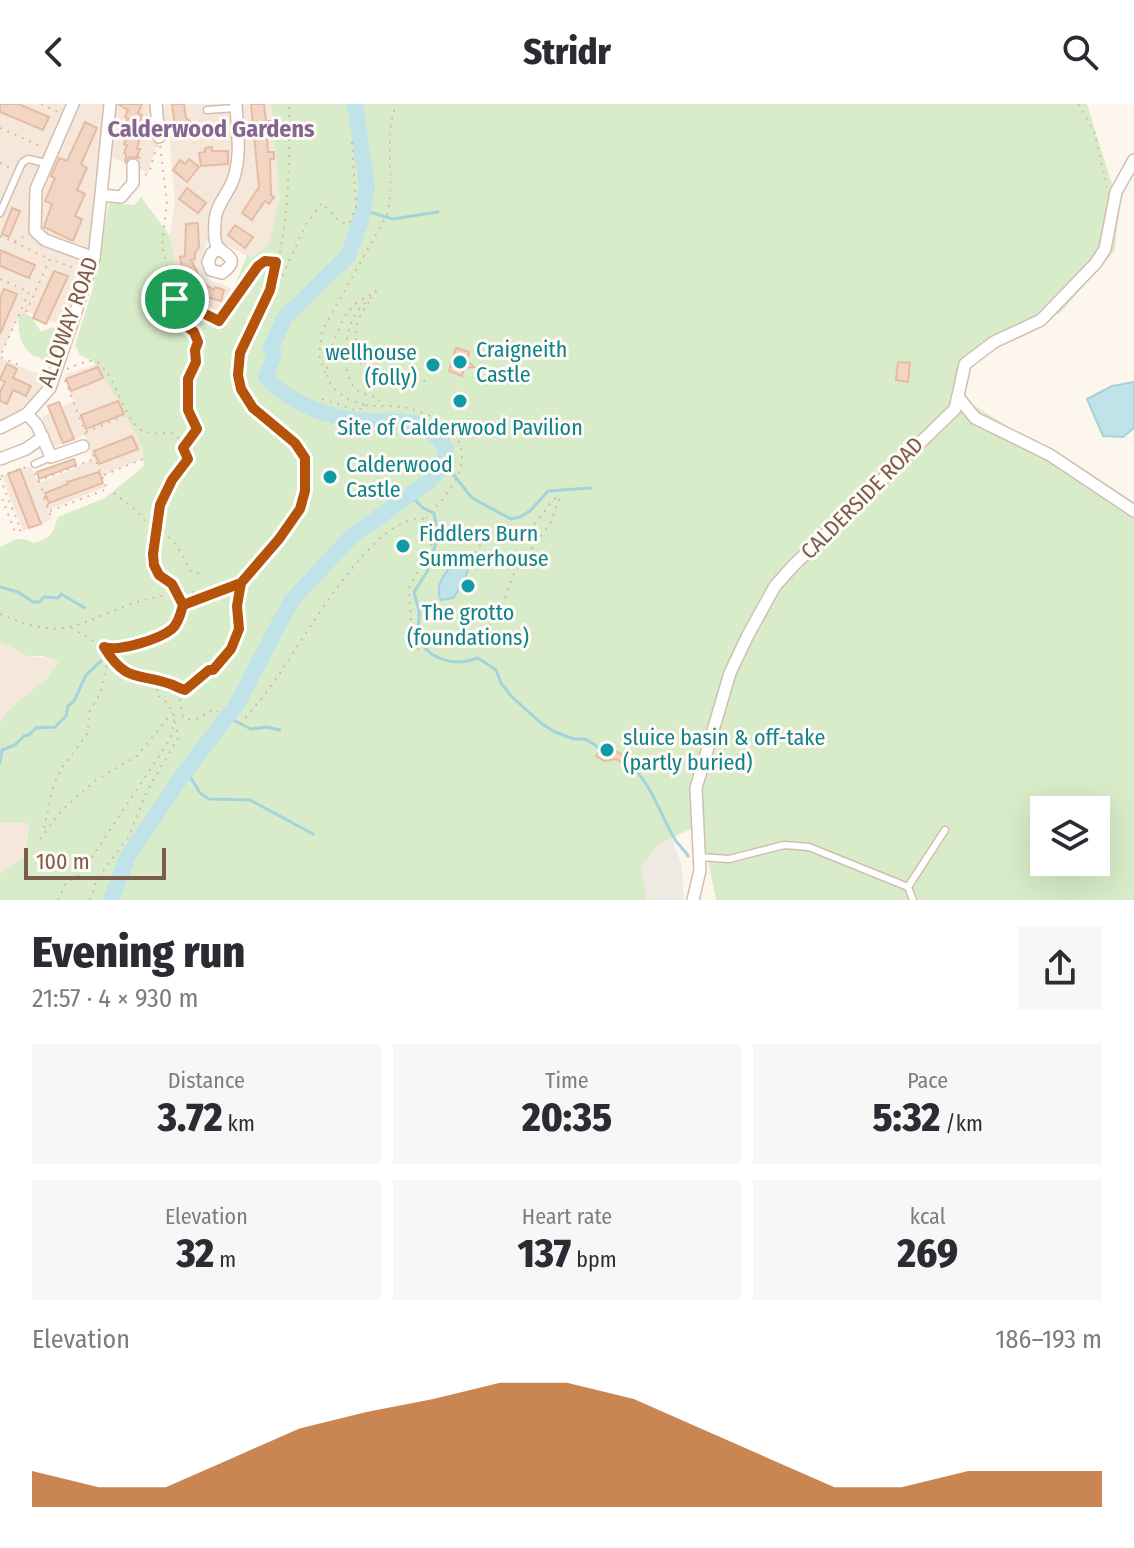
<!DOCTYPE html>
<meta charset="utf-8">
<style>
body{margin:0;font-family:"Fira Sans Condensed",sans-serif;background:#f7f7f7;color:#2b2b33;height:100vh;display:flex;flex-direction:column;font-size:30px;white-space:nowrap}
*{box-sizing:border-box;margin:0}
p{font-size:26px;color:#7c7c81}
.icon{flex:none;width:44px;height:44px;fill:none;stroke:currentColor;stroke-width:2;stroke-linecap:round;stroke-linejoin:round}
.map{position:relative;height:796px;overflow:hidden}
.drawer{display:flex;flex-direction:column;background:#fff;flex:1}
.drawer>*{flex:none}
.fabs{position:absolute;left:1030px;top:692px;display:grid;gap:16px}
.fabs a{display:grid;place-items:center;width:80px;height:80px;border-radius:0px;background:#fff;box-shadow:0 8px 32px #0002;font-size:40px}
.scale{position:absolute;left:24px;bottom:20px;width:142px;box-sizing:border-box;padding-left:8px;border:4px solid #7a5c4d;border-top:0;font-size:22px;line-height:28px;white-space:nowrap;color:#7a5c4d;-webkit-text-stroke:6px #fffaf3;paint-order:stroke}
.pin{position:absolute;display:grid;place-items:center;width:68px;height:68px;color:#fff;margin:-34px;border:4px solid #fff;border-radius:50%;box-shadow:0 2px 8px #0007}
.round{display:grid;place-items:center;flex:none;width:84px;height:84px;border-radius:0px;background:#f7f7f7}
.headline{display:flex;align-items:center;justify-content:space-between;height:136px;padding:0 32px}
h1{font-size:44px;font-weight:800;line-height:60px}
.figures{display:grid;grid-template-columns:repeat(3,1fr);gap:12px;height:136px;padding:8px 32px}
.figures div{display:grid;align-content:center;border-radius:0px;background:#f7f7f7;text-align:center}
.figures b{font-size:40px;font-weight:800}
.figures small{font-size:22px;font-weight:400}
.figures p{font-size:22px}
.chart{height:224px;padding:16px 32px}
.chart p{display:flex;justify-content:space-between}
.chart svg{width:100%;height:144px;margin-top:8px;fill:#b45309;opacity:.7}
header{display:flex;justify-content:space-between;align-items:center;height:104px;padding:0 32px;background:#fff;font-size:36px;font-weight:800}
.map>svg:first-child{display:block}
.residential{fill:#f5e8da}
.industrial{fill:#efe9e4}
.green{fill:#d8ecc9;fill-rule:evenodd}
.water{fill:#bfe3e8;stroke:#a5d3da;stroke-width:2}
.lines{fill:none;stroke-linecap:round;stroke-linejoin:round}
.stream{stroke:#a5d3da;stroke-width:3}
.river{stroke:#bfe3e8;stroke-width:16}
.building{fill:#f3d5c3;stroke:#e6bba3;stroke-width:2}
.service-casing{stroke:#d1beb0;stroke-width:9}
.minor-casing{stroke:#d1beb0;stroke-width:14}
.path{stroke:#d9b8a5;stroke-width:2;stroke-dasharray:2 6;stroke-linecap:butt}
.service{stroke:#fff;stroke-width:6}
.minor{stroke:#fff;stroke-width:11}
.route-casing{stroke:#fff;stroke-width:16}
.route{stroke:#b45309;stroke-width:10}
.culture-dot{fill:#0f9aa8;stroke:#fffaf3;stroke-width:3}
.labels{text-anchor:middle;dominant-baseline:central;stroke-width:6;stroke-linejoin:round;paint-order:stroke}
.street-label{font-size:22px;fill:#7a5c4d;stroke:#fffaf3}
.culture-label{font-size:22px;fill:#0d838f;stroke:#fffaf3;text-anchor:start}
.neighbourhood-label{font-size:24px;font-weight:bold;fill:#846695;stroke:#fffaf3}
</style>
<header><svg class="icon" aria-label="back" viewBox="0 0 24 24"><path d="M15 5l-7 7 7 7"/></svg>Stridr<svg class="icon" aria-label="search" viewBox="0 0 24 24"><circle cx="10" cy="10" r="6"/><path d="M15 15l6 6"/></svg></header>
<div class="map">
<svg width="1134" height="796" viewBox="0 0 1134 796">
<rect width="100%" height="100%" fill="#fdf6ec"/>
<g class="residential">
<path d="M0 0H271L280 93 268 142 251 154 209 132 202 157 210 176 235 186 225 206 216 211 179 189 170 132 175 97 168 19 153 17 156 42 148 69 102 49 92 128 80 176 63 222 28 208 19 211 0 253Z"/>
<path d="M0 254 48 274 20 310 0 320Z"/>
<path d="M101 259 142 343 143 355 101 372 105 383 48 406 51 416 23 427 2 372 31 362 38 380 93 356 85 331 53 344 42 313 74 297 64 271Z"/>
<path d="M0 537 27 552 60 556 47 574 7 607 0 619Z"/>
<path d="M29 718 26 751 0 770V719Z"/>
</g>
<path class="industrial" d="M672 734 682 763 684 796H647L641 763 657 741Z"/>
<g class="green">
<path d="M271 0H1087L1119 103 1115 146 1061 208 978 255 968 267 964 288 972 300 1134 402V796H716L696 698 697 722 657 741 641 763 647 796H0V770L26 751 29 719H0V619L7 607 47 574 59 557 41 552H27L0 537V443C14 437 19 430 33 439 50 436 53 429 58 413L105 394 144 362 142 343 118 296 93 257 80 251 75 241 93 184 109 99 134 101 141 93 170 132 180 189 216 211 225 206 247 151 251 153 268 142 280 93ZM1044 706H1096V758H1044Z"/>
<path d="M25 209 32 213 41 228 52 223 61 229 55 239H50L49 243 54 248 52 259H44L41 254C23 252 16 228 19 211Z"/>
</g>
<g class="water">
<path d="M1134 278V324L1123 333 1103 332 1087 295 1112 282Z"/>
<path d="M460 455H465L469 459 465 477 453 494 441 496C433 481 447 464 460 455Z"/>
</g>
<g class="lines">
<g class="stream">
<path d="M363 106 393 115 438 108"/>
<path d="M439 367 453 370 472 394 511 415 520 413 530 407 548 387 591 384"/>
<path d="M412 393 423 404 434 409 438 432 427 468 414 488C415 494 418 501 419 507 420 513 418 520 418 526 422 556 454 563 478 554L496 566 501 579 512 593 541 619 555 628 574 635H585L603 646"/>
<path d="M0 483 18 488 33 498H39L44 493 58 494 61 490 85 504"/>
<path d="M227 613 251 625 267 623 280 626"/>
<path d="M624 657C651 674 660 712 676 737 680 743 685 746 688 752"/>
<path d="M0 659 2 646 15 641 24 632 29 631 36 624 55 623 66 612 68 602 74 597 86 571 101 557"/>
<path d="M185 668 191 674 200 689 209 695 250 696 313 730"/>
</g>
<path class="river" d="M111 796 128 752 185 668 237 600 291 497 352 432 428 378 443 362 446 344C423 310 403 319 368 317 331 315 291 301 266 273L274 252 271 244 285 213 348 152 361 115 367 82 355 0"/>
</g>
<g class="building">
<path d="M0 0H19L49 13 43 26 0 8Z"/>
<path d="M118 0H142L138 9 142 11 137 27 141 28 137 45H140L137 53 140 54 129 53 125 59 126 50 124 49 127 41 124 40 127 33 124 31 128 24 125 22 128 15 125 13 128 6Z"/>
<path d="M172 0H184L186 14 200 24 194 33 175 22Z"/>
<path d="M251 0H264L266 17H272L273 31 267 32 268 48H274V55H270L271 91 274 93 269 100 265 97 252 116 242 109 259 83Z"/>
<path d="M85 18 97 24 81 60 87 64 77 86 85 90 75 112 82 115 73 137 44 123 52 100 45 97 55 74 51 72 59 54 67 57Z"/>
<path d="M212 43V47H228V60L201 62 199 49 205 48V44Z"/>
<path d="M189 55 199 63 187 78 173 66 180 56 185 60Z"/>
<path d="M187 84 206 99 198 109 179 95Z"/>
<path d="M12 104 20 107 9 133 2 130Z"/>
<path d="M198 119 199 143 195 149V155L191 156 202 178 214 186 215 183 224 186 221 197 207 193 205 195 187 184 189 181 183 168 180 153 185 152 186 120Z"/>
<path d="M235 121 253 133 245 144 228 131Z"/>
<path d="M0 146 35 161 29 174 0 162Z"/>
<path d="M54 167 68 172 46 220 33 214Z"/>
<path d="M4 185 17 190 0 230V194Z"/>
<path d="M456 244 469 248 467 257 474 263 464 264 462 272 449 267Z"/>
<path d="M898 258 910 259 908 278 896 276Z"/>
<path d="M7 260 17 265 13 274 31 282 26 292 13 286 7 300 0 297V288L5 278 0 275Z"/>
<path d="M98 263 103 274 71 287 66 275Z"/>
<path d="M118 297 124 310 86 325 81 311Z"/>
<path d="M59 298 74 335 63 339 48 302Z"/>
<path d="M132 332 138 345 99 360 94 347Z"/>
<path d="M74 355 76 361 39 375 37 368Z"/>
<path d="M20 365 41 420 29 424 8 370Z"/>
<path d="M99 368 103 379 49 399 45 389 68 380 67 378Z"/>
<path d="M605 640 627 654 624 660 616 655 604 657 596 652Z"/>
</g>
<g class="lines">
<defs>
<g id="service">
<path d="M207 6 236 4"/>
<path d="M0 109 22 59 28 55 46 59"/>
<path d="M35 360 51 353"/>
<path d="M700 753 729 755 784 741 809 743 908 783 913 796"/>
<path d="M908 783 945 726"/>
</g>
<g id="minor">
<path d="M73 0 36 85 35 127 45 136 94 154"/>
<path d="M156 0 159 33"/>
<path d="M101 91 110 0"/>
<path d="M219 145 212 149 208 158 211 166 222 169C243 154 223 151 217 142 213 134 215 124 215 116 216 101 228 90 233 76 242 51 237 26 236 0"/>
<path d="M958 293 975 314 1050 351 1134 407"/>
<path d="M27 310 37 321 51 353 83 342"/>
<path d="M0 324 27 310 50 284 94 154 101 91 121 93 133 79V61"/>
<path d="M0 355 26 345 43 333"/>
<path d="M693 796 700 766 696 684 730 569 747 533 775 482 793 462 955 305 965 260 994 238 1041 216 1096 159 1105 145 1116 88 1134 56"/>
</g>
</defs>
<use href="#service" class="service-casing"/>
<use href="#minor" class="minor-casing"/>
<g class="path">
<path d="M41 0 58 8"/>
<path d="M1078 0 1094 27 1107 83"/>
<path d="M0 24 42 43"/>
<path d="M160 42 167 97 162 142 175 195 219 217 258 162 265 157 274 158"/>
<path d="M0 59 10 64"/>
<path d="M145 71 149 69 157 41"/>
<path d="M0 132 14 138 24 132"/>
<path d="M14 138 49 155"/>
<path d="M0 175 29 188 0 253 19 261"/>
<path d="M272 183 280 177 306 120 322 99 340 118 349 120 356 103 352 37"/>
<path d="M175 196 179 216 194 228 198 238 195 246 196 258 188 275V306L197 325 183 344"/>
<path d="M369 198C364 205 359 212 357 221 354 237 357 270 376 276 390 281 411 278 426 277"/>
<path d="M26 208 50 155 71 163 73 158"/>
<path d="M67 265C74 262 83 258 91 257 111 255 122 313 140 325 151 333 164 327 176 330L188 355 172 376 160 401 153 450 154 461 159 471 172 480 183 501 239 479"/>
<path d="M325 269 319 251 322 227 387 111C396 74 383 37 396 0"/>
<path d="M65 276 87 333"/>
<path d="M322 295 358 307 364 301C378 303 394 301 408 304 421 307 437 314 447 323 481 353 450 388 426 414"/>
<path d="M364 301C324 287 320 272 335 234 340 222 345 209 354 201 361 195 369 192 376 187 370 196 360 202 355 211 345 229 340 267 355 284 360 290 370 292 378 294L382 303"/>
<path d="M86 328 124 312"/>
<path d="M35 369 38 377 94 355"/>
<path d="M104 371 143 355"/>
<path d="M1 372 29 362"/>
<path d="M0 374 21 426 15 428 0 389"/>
<path d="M39 377 50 407 107 385 92 347"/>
<path d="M114 389C125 398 141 408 146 419H155"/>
<path d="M44 394 52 415"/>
<path d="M156 423C171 431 184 451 190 467L203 470"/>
<path d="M283 428C300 405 320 365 296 340"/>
<path d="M475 449 487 431 495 426C504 424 512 428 520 427 539 424 545 401 558 392L559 396 550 420 515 467 506 492 477 545"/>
<path d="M243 478 255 465"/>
<path d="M0 510C68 540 77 517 140 497 168 489 198 488 226 484"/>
<path d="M71 524 104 543 119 546 173 524 183 502"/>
<path d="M104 544C119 568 138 574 165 580"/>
<path d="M178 587 183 613C197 620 202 611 214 605L218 608"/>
<path d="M240 620C255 603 270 585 282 566 307 530 376 406 426 415L434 425 431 443 409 484 412 534 420 550"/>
<path d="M44 724 53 683 61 665 88 629 89 608 100 590 108 557"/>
<path d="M40 735 62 706 96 676 137 652 172 609"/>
<path d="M58 796 66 779 80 771 165 643 171 632 174 615"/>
<path d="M90 796 97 775 128 734 147 687 178 634 174 611 166 598 157 591V586L166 580 189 585 209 566H213C223 555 237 540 239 525 242 510 233 492 242 477 258 450 287 434 297 398 302 381 304 355 295 339 292 335 285 330 281 327 260 308 234 291 238 259 241 231 263 207 272 181 289 124 290 59 289 0"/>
</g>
<use href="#service" class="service"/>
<use href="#minor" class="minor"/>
</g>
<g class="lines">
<defs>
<path id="route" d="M175 195 179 216 194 228 198 238 195 246 196 258 188 275V306L197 325 183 344 188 355 172 376 160 401 153 450 154 461 159 471 172 480 183 501 241 479 237 502 239 525 231 545 213 566H209L185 586C181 585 177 583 173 581 140 568 127 581 104 543 119 548 160 535 172 525 178 520 181 509 183 501L241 479 279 435 300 405 305 387V354L295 339 253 304 241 285 238 271 240 249 270 186 276 158 265 157 258 162 219 217 175 195"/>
</defs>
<use href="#route" class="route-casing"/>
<use href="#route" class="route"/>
</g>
<g class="culture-dot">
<circle cx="460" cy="258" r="8"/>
<circle cx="433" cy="261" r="8"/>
<circle cx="460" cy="297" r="8"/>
<circle cx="330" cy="373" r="8"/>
<circle cx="403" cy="442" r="8"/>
<circle cx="468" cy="482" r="8"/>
<circle cx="607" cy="646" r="8"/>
</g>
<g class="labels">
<g class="street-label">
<text transform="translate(68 218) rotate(-70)">ALLOWAY ROAD</text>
<text transform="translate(862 394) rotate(-45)">CALDERSIDE ROAD</text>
</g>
<g class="culture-label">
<text x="476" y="245">Craigneith<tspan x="476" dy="25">Castle</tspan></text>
<text x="417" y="248" text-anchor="end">wellhouse<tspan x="417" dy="25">(folly)</tspan></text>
<text x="460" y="323" text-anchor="middle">Site of Calderwood Pavilion</text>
<text x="346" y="360">Calderwood<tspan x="346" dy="25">Castle</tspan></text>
<text x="419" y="429">Fiddlers Burn<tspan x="419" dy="25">Summerhouse</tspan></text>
<text x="468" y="508" text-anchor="middle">The grotto<tspan x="468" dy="25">(foundations)</tspan></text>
<text x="623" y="633">sluice basin &amp; off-take<tspan x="623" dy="25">(partly buried)</tspan></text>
</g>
<g class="neighbourhood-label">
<text x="211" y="25">Calderwood Gardens</text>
</g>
</g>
</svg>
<div class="fabs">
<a><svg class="icon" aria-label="layers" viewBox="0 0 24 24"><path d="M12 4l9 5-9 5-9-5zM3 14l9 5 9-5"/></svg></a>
</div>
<div class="scale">100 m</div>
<div class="pin" style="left:175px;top:195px;background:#1e9e55"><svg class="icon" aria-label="arrive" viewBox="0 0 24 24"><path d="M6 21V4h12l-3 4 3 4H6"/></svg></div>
</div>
<section class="drawer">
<div class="headline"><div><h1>Evening run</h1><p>21:57 · 4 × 930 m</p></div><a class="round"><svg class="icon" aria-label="share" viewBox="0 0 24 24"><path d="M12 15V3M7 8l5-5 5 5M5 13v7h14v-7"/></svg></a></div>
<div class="figures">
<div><p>Distance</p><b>3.72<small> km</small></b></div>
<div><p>Time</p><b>20:35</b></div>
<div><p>Pace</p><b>5:32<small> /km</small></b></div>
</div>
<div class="figures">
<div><p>Elevation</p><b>32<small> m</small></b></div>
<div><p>Heart rate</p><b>137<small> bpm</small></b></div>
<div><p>kcal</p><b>269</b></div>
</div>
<div class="chart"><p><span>Elevation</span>186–193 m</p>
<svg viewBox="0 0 160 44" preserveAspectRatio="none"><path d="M0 44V33L10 38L20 38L30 29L40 20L50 15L60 11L70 6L80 6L90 11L100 20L110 29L120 38L130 38L140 33L150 33L160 33V44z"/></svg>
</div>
</section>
